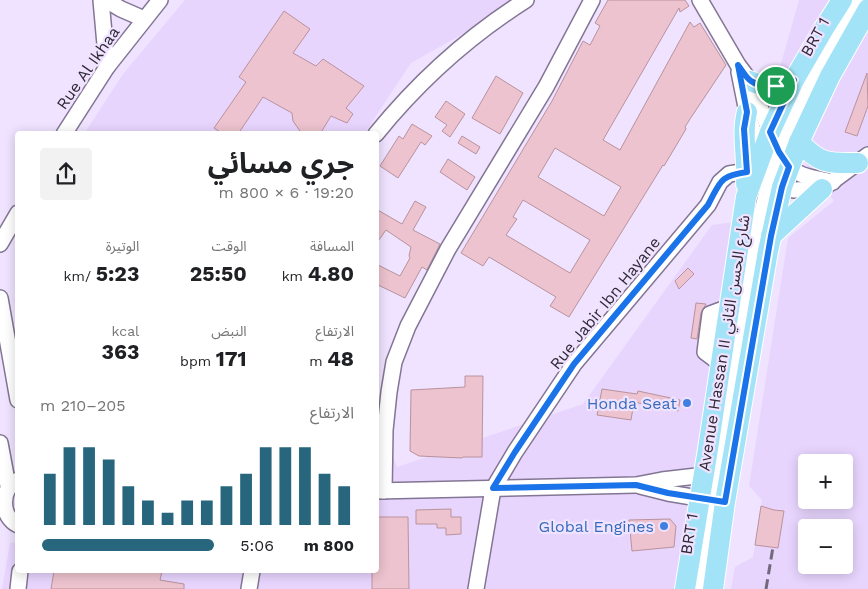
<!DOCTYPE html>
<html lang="ar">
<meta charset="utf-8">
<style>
body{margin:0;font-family:"Work Sans","Noto Sans Arabic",sans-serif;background:#f2f2f2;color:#202124;direction:rtl;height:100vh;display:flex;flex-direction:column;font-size:19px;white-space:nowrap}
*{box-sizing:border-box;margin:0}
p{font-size:16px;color:#757577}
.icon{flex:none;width:28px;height:28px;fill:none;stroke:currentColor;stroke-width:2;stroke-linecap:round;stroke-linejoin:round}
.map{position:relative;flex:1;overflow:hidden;direction:ltr}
.panel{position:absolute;left:15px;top:131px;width:364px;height:442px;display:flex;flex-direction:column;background:#fff;border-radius:5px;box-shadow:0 2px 12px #0003;direction:rtl}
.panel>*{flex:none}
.fabs{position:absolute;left:798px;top:454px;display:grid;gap:10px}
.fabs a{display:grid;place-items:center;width:55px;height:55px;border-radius:5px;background:#fff;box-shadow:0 2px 12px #0003;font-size:25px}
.pin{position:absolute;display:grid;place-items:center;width:42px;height:42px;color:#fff;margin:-21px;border:2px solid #fff;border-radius:50%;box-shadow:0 1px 5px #0007}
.round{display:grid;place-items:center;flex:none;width:52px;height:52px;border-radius:5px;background:#f2f2f2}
.headline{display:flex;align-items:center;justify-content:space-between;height:85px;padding:0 25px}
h1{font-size:28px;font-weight:700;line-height:38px}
.stats{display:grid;grid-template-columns:repeat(3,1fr);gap:8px;height:85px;padding:5px 25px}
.stats div{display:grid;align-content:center}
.stats b{font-size:21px;font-weight:700}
.stats small{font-size:14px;font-weight:400}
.stats p{font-size:14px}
.chart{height:140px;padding:10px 25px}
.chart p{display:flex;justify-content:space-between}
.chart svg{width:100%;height:90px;margin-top:5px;stroke:#27667c;stroke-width:6}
ul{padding:0 25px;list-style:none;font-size:16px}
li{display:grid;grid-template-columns:80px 60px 1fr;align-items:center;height:38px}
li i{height:12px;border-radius:6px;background:#27667c}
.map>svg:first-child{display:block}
.built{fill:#e8d5fe;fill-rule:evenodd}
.building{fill:#ecc3ce;stroke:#b9929d;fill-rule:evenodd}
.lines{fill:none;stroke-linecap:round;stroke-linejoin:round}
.minor-casing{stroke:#837594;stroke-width:18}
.major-casing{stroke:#fff;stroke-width:22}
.minor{stroke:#fff;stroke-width:15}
.major{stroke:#a3e3f8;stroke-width:20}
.rail{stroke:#726a7c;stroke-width:3;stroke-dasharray:10 5;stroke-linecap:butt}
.route-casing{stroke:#fff;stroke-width:10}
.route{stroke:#1a73e8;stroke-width:6}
.shop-dot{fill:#3f7fe0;stroke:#efe3ff;stroke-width:2}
.labels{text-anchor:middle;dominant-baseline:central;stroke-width:4.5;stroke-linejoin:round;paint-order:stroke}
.street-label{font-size:16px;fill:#2f2936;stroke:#efe3ff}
.shop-label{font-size:16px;fill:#366cbe;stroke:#efe3ff;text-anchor:end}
</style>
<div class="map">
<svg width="868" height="589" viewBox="0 0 868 589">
<rect width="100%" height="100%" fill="#efe3ff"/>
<g class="built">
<path d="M185 0H523L411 63 364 134H84L123 74Z"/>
<path d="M799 0H868V589H731L735 567 753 557 755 545 762 500 749 486 788 238 834 201 767 113ZM806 462H844V500H806ZM806 528H844V565H806Z"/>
<path d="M749 220 688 589H2L10 543 17 542 18 571H376V411L397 467 583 404 712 225Z"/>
</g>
<g class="building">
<path d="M608 0H685L689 6 680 12 679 8 603 140 620 150 690 22 694 27 700 23 726 65 690 119 685 127 686 129 664 166 663 165 569 317 550 306 556 297 489 257 483 266 461 253 552 101 583 41 590 45 600 26 595 23ZM555 148 621 187 604 216 538 177ZM523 200 590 240 570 273 506 235 517 219 513 217Z"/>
<path d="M284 11 310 29 293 53 316 66 323 59 364 86 346 108 353 114 347 123 331 116 320 134H302L293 121 292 113 263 97 238 134H223L214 128 246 82 239 77Z"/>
<path d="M867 73 868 106 857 136 845 132Z"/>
<path d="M496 76 523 93 500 134 472 118Z"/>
<path d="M446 101 465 114 450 137 442 131 447 125 435 117Z"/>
<path d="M412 124 432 136 425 145 421 142 398 178 380 166 399 136 403 139Z"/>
<path d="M462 136 480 147 476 154 458 143Z"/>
<path d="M448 159 475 177 467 190 440 172Z"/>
<path d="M415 201 426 207 413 230 440 244 427 270 422 267 405 298 376 284V264L400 276 410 258 409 256 411 247 386 230 376 244V209L402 224Z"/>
<path d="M688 268 694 274 679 289 675 281Z"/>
<path d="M696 303 706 304 701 313 697 339 691 338Z"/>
<path d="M465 376H483L482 457H463L462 458 419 456 410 451 411 390 465 387Z"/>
<path d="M602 389 637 394 638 391 680 400 678 411 634 402 631 420 597 415Z"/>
<path d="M761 506 774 510 784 511 778 548 755 545Z"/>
<path d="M451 509V517H461V534L446 535V528H437V524H416V510Z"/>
<path d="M376 517H408L409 589H372V571H376Z"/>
<path d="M670 519 676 526 674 547 632 551 629 520Z"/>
<path d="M54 571H162L160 580 184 584V589H51Z"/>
</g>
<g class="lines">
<defs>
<g id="minor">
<path d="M101 0 107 67"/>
<path d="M106 0 121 9 144 19"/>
<path d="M700 0 738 65 750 81 772 137"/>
<path d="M739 72 747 112 753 130 761 159"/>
<path d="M64 134 107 67 160 0"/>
<path d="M376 134C419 81 469 36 526 0"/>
<path d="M783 160C795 177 814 178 833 182"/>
<path d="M774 180 782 187 794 190 822 189 868 155"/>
<path d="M0 244 18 213"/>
<path d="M0 298 18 400"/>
<path d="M721 364 705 352 710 314 729 307"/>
<path d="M0 443 8 486"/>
<path d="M18 480C0 489 0 516 18 525"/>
<path d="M640 486 668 493 710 500"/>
<path d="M376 491 636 485 662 480 714 474"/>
<path d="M384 491 385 430 389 392 394 362 408 326 448 249 546 87 592 0"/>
<path d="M18 589 20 571"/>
<path d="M249 589 252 571"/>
<path d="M476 589 493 489 515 452 574 364 708 205 720 182 729 174 747 171"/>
<path d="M697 589C711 504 725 420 739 335 750 275 758 213 778 155 796 102 828 47 857 0"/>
</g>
<g id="major">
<path d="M750 81C766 88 778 86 794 80"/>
<path d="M799 142C821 165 828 163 858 163"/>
<path d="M746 184C748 160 741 134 747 112"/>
<path d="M771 236 822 189"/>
<path d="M685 589 708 449 746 197 770 132 794 80 823 30 842 0"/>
<path d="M713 589 725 502 768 251 782 187 799 142 830 76 868 9"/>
</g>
</defs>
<use href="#minor" class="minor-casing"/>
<use href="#major" class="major-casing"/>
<use href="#minor" class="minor"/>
<use href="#major" class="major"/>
<path class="rail" d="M766 589 773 547"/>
</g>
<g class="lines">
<defs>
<path id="route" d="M738 65C742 70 746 78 751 81 764 90 780 85 794 80L770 132 779 152 789 167 782 187 771 236 725 502 668 493 636 485 493 488 515 452 574 364 708 205C721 181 719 176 747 172L744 129 747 112Z"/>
</defs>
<use href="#route" class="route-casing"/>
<use href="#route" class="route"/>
</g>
<g class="shop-dot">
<circle cx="687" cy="403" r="5"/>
<circle cx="664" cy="526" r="5"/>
</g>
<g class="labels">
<g class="street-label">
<text transform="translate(815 37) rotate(-61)">BRT 1</text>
<text transform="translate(88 68) rotate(-55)">Rue Al Ikhaa</text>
<text transform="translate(605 303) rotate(-51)">Rue Jabir Ibn Hayane</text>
<text transform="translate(724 343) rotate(-81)">Avenue Hassan II شارع الحسن الثاني</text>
<text transform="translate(689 534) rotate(-81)">BRT 1</text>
</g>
<g class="shop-label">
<text x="677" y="403">Honda Seat</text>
<text x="654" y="526">Global Engines</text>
</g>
</g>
</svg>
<div class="fabs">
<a>+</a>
<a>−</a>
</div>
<div class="pin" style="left:776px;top:86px;background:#1e9e55"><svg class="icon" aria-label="arrive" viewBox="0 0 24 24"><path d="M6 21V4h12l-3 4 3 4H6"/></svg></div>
<section class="panel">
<div class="headline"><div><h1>جري مسائي</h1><p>19:20 · 6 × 800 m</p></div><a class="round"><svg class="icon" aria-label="share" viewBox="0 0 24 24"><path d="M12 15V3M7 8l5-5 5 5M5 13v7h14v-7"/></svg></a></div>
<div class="stats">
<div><p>المسافة</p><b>4.80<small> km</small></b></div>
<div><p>الوقت</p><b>25:50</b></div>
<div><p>الوتيرة</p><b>5:23<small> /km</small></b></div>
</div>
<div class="stats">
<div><p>الارتفاع</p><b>48<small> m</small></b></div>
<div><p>النبض</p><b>171<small> bpm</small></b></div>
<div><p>kcal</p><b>363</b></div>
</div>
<div class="chart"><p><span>الارتفاع</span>205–210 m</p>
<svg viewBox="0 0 160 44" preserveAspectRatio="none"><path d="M5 44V19M15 44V6M25 44V6M35 44V12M45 44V25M55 44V32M65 44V38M75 44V32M85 44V32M95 44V25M105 44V19M115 44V6M125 44V6M135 44V6M145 44V19M155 44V25"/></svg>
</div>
<ul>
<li><b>800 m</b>5:06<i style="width:99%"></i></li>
</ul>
</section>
</div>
